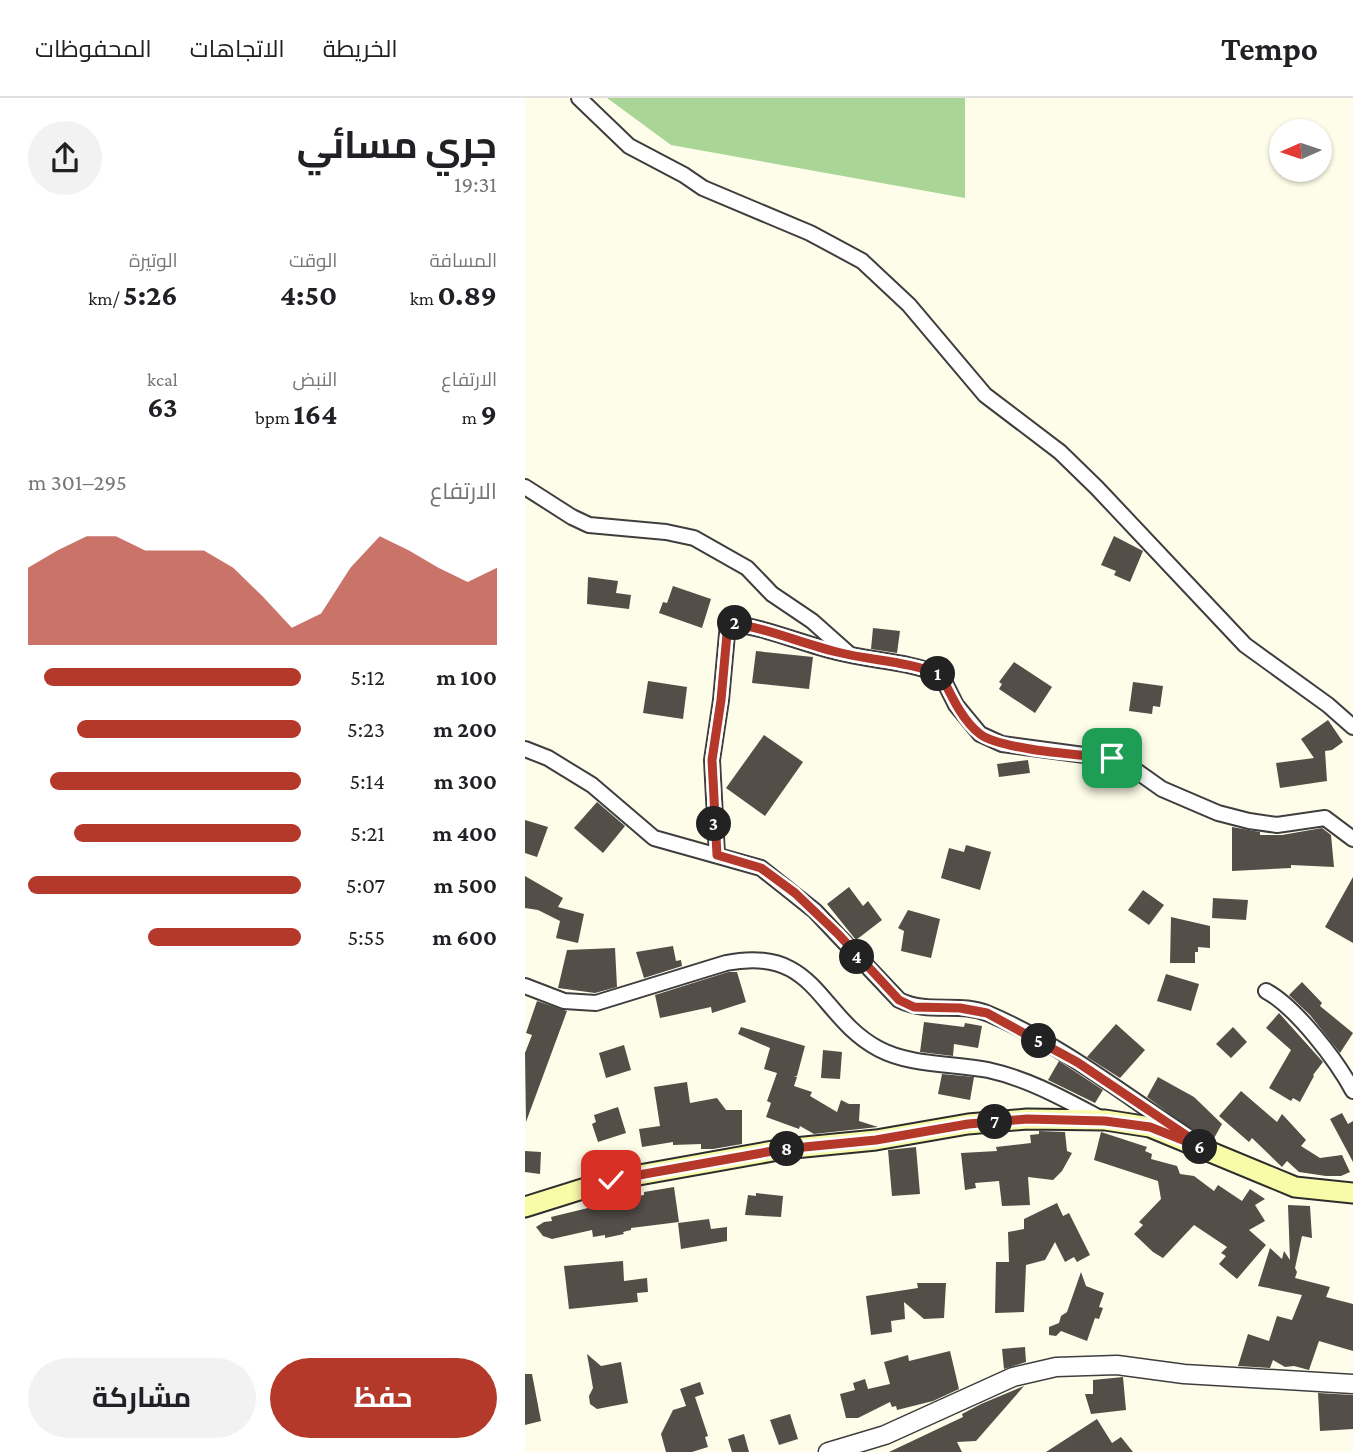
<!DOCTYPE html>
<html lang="ar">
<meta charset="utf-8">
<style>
body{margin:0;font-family:"Crimson Pro",Cairo,serif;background:#f2f2f2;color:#202124;direction:rtl;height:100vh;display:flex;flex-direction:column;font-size:26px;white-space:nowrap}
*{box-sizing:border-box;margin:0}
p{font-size:23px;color:#757577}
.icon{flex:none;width:38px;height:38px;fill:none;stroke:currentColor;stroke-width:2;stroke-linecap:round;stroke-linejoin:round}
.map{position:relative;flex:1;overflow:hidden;direction:ltr}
.details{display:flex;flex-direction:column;background:#fff;width:525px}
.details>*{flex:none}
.needle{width:46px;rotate:267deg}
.controls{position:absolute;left:744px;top:21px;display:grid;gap:14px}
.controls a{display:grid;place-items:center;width:63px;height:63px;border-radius:50%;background:#fff;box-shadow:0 2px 5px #0004;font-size:35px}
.pin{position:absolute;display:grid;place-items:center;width:60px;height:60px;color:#fff;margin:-30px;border-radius:14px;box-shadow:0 4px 10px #0006}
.km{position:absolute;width:35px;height:35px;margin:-18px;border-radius:50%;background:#222;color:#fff;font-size:19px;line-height:35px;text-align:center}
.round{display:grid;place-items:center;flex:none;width:74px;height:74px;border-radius:37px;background:#f2f2f2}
.overview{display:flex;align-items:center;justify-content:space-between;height:119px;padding:0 28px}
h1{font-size:38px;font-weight:700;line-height:52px}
.stats{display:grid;grid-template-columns:repeat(3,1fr);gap:10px;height:119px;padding:7px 28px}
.stats div{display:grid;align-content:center}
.stats b{font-size:30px;font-weight:700}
.stats small{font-size:19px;font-weight:400}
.stats p{font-size:19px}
.chart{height:196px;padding:14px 28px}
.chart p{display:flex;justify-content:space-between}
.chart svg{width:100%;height:126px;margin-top:7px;fill:#b4392b;opacity:.7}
.button{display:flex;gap:14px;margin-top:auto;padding:14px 28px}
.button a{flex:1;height:80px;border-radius:42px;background:#b4392b;color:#fff;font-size:28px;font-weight:700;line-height:80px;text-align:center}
.button a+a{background:#f2f2f2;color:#202124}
ul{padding:0 28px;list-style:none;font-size:23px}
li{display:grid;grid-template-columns:112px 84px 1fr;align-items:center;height:52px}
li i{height:18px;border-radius:9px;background:#b4392b}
header{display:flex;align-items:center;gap:42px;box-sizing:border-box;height:98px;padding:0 35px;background:#fff;border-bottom:2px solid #e0e0e0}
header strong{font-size:33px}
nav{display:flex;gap:38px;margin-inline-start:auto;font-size:24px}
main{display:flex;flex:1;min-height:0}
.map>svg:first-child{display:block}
.forest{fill:#a9d696}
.building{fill:#534e48}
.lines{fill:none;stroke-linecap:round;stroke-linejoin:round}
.minor-casing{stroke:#3e3e3e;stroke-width:18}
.tertiary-casing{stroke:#3e3e3e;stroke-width:21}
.secondary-casing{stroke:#2d2d2d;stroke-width:23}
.minor{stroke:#fff;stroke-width:14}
.tertiary{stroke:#fff;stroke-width:18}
.secondary{stroke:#f8fba8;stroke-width:19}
.route-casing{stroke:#fff;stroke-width:14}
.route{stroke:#b4392b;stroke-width:9}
</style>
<header>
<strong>Tempo</strong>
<nav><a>الخريطة</a><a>الاتجاهات</a><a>المحفوظات</a></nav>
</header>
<main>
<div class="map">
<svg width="828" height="1354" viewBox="0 0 828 1354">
<rect width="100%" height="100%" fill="#fefdea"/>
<path class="forest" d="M82 0H440V100L146 47Z"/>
<g class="building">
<path d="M589 438 618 453 605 484 589 477 591 473 576 467Z"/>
<path d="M63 479 93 483 91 495 106 497 104 511 62 506Z"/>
<path d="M148 488 186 501 177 530 134 515 138 504 142 505Z"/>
<path d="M348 530 375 533 372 555 346 551Z"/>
<path d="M231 553 288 559 284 591 227 585Z"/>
<path d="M489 564 527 589 510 615 474 591 477 586 474 584Z"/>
<path d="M123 583 162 589 158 621 118 615Z"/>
<path d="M608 584 638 588 635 609 628 608 627 616 604 613Z"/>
<path d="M803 622 818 644 807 652 800 653 802 683 755 690 751 665 789 660 776 641Z"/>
<path d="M239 637 278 664 240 718 201 690Z"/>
<path d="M503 662 505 675 474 679 472 666Z"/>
<path d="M72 704 100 728 78 755 49 730Z"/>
<path d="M0 722 23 729 12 759 0 755Z"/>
<path d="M707 729 735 734V737H757L797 730 806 737 809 769 766 767V770L707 773Z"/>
<path d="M441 747 466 754 455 792 416 780 424 750 439 754Z"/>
<path d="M0 778 38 800 33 809 59 816 53 845 31 840 35 823 13 812 0 810Z"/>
<path d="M828 779V845L800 829Z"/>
<path d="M324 789 338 808 343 803 357 822 331 842 302 806Z"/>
<path d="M618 792 639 807 624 827 603 812Z"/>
<path d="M688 800 723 802 721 822 687 820Z"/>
<path d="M383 812 415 821 406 860 376 853 379 833 373 830Z"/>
<path d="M646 819 685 828V850L673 849V854H670V865H645Z"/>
<path d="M148 848 151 863 156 862 157 868 119 880 111 854Z"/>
<path d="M90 850 92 889 70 895 33 890 42 852Z"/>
<path d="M203 874H212L221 904 187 915 186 909 135 920 130 897Z"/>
<path d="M641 876 674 886 666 913 632 903Z"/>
<path d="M777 884 797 905 795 908 828 935 815 955 785 917 764 897Z"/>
<path d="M12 903 42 913 1 1024 0 955 7 937 1 935Z"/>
<path d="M754 915 798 964 788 977 789 978 775 1004 768 1000 766 1003 744 990 766 952 741 930Z"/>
<path d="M399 924 439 929 440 925 457 928 453 950 429 946 428 958 395 954Z"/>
<path d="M591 926 620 952 595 980 562 959Z"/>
<path d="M216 929 280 948 272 978H269L272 979 269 988 287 994 285 998 312 1014 316 1002 324 1006H335L334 1023 353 1029 289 1036 275 1028 274 1031 241 1019 246 1005 242 1003 252 975 239 971 245 950 213 936Z"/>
<path d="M708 929 722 944 706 960 691 946Z"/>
<path d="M99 947 106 972 81 980 74 955Z"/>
<path d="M298 952 317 954 315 981 296 980Z"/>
<path d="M534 963 578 992 570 1005 523 982Z"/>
<path d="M417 976 449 979 445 1002 413 996Z"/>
<path d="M633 979 669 999 697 1026 688 1042 671 1035 622 999Z"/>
<path d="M162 984 165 1005 192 1000 201 1012H217V1046L188 1051H176V1046L148 1047V1044L117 1049 114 1031 135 1028 129 989Z"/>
<path d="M716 993 752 1024 757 1016 781 1042 776 1048 795 1060 817 1057 825 1074 816 1078H801L774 1074 762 1063 757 1069 727 1040 724 1044 694 1018Z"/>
<path d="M93 1009 101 1035 73 1044 67 1026 71 1024 69 1017Z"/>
<path d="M817 1015 823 1026 828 1023V1064L805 1021Z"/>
<path d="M514 1033 540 1034 542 1053 547 1055 537 1073 528 1082 503 1079 505 1107 477 1108 474 1083 450 1085 451 1090 440 1092 436 1055 472 1053 471 1049 506 1045 505 1037 514 1036Z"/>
<path d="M576 1034 622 1049 620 1053 627 1056 626 1061 652 1068 655 1076 669 1078 689 1093 693 1087 717 1103 725 1091 740 1101 730 1107 740 1123 724 1132 741 1147 712 1181 694 1166 701 1158 696 1155 702 1149 669 1127 638 1160 628 1154 609 1136 618 1127 614 1124 636 1101 633 1083 569 1062Z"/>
<path d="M391 1049 395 1096 367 1098 363 1052Z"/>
<path d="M0 1053 16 1054 15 1076 0 1074Z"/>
<path d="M149 1089 154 1124 106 1130V1132L98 1134 99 1136 80 1140V1137L68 1139 67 1132 27 1141 18 1138 11 1129 19 1124 27 1123 26 1119 63 1110 62 1108 119 1097V1094Z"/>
<path d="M231 1095 258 1098 256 1119 220 1117 223 1097 231 1098Z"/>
<path d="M532 1105 538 1118 544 1115 565 1157 552 1164 549 1159 540 1164 530 1144 520 1162 501 1167 499 1214 470 1215 471 1164H484L483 1134 499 1131V1121Z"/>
<path d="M763 1107 785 1108 787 1140 777 1138 770 1170 772 1174 770 1180 805 1189 801 1199 828 1206V1253L794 1243 784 1272 769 1268 760 1269 748 1262 745 1270 713 1268 723 1236 744 1243 752 1218 767 1222 777 1197 733 1188 745 1150 757 1161 759 1153 765 1162Z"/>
<path d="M184 1121 186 1131 202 1129V1143L156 1151 153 1125Z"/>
<path d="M98 1163 99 1183 122 1180 123 1194 112 1195 113 1204 44 1211 39 1168Z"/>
<path d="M556 1174 561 1188 579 1195 574 1209 578 1210 574 1221 570 1220 562 1243 536 1233 531 1238 524 1237V1229L534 1225 536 1218 542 1214Z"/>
<path d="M392 1185H421L419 1220 399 1221 379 1204 380 1221 366 1223 367 1234 346 1237 341 1198 393 1190Z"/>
<path d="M500 1249 501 1264 479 1271 477 1251Z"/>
<path d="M425 1253 434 1291 408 1303 372 1312 371 1308 367 1309 365 1304 333 1320H321L315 1296 330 1292 328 1285 340 1281 343 1291 365 1286 359 1264 383 1257 384 1263Z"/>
<path d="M62 1256 76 1268 96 1264 103 1305 72 1311 65 1306 64 1298 68 1290Z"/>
<path d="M0 1276H7L16 1323 0 1327Z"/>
<path d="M598 1279 601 1312 566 1316 560 1296H568V1282Z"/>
<path d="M175 1284 179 1296 170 1299 183 1338 180 1339 183 1349 167 1354H141L136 1336 148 1312 161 1308 155 1291Z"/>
<path d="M499 1288 451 1343 432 1344 437 1354H364L438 1319 437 1316 456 1306Z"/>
<path d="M793 1295 828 1297V1331L795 1333Z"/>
<path d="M265 1316 273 1341 254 1347 245 1322Z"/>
<path d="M572 1321 587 1345 596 1339 608 1354H521Z"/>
<path d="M219 1336 224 1354H207L203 1341Z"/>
</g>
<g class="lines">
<defs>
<g id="minor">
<path d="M54 0 104 48 159 77 178 90 285 135 337 163 384 207 460 297 535 354 572 390 720 547 803 607 828 629"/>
<path d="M0 389 47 419 64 427 141 434 169 440 222 470 247 496 287 523 323 555"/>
<path d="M0 651 23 660 67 687 129 740 236 770 290 813 374 902C405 917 434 903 464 916 535 946 597 995 662 1038"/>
<path d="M192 757 187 662 196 602 203 525C240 529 275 545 312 554 347 563 383 563 416 577L431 607 455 636 477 646 596 662 637 691 693 715 724 723 752 727 800 720 828 741"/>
<path d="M0 888 39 903 71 905 201 865C292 847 292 918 354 951 386 968 428 965 463 972 504 981 539 1001 575 1020"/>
<path d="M741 893C771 909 812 963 828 993"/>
</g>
<path id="tertiary" d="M303 1354 360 1337 488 1279 531 1269 592 1267 659 1276 828 1286"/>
<path id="secondary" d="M0 1109 86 1082 259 1051 351 1042 443 1026 502 1021 580 1022 625 1029 770 1089 828 1095"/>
</defs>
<use href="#minor" class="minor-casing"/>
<use href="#tertiary" class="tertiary-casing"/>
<use href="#secondary" class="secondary-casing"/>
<use href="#minor" class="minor"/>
<use href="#tertiary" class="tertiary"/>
<use href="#secondary" class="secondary"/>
</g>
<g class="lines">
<defs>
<path id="route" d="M86 1082 259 1051 351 1042 443 1026 502 1021 580 1023 625 1029 683 1052 552 964 462 915 435 910 389 909 374 902 313 836 270 795 236 770 192 757 187 662 196 602 203 525C240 529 275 545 312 554 347 563 383 563 416 577 426 597 437 622 455 636 476 652 558 657 587 660"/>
</defs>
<use href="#route" class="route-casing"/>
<use href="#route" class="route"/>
</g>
</svg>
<div class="controls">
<a><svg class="needle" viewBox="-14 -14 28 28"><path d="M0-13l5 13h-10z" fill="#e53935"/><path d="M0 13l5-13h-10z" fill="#757577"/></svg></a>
</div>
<div class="pin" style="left:587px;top:660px;background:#1e9e55"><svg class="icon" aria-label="arrive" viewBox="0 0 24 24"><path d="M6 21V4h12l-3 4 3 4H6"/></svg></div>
<div class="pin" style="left:86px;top:1082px;background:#d93025"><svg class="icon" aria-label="check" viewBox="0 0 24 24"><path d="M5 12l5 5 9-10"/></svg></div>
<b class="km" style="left:413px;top:576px">1</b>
<b class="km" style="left:210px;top:525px">2</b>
<b class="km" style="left:189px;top:726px">3</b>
<b class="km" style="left:332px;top:859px">4</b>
<b class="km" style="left:514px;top:943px">5</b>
<b class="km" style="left:675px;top:1049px">6</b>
<b class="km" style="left:470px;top:1024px">7</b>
<b class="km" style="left:262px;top:1051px">8</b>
</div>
<section class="details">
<div class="overview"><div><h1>جري مسائي</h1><p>19:31</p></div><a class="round"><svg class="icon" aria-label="share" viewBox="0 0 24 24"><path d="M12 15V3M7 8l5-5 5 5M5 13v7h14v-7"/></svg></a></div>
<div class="stats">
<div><p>المسافة</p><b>0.89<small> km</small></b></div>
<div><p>الوقت</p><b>4:50</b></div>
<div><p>الوتيرة</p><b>5:26<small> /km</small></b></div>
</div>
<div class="stats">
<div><p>الارتفاع</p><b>9<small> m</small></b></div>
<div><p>النبض</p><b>164<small> bpm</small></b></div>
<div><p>kcal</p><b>63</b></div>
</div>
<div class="chart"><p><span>الارتفاع</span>295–301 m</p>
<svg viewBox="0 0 160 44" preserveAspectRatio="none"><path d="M0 44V17L10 11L20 6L30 6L40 11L50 11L60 11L70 17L80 27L90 38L100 33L110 17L120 6L130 11L140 17L150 22L160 17V44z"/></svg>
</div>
<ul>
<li><b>100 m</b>5:12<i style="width:94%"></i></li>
<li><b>200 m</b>5:23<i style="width:82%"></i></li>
<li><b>300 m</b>5:14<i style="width:92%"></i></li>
<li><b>400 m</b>5:21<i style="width:83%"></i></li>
<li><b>500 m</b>5:07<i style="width:100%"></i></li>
<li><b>600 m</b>5:55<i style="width:56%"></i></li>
</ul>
<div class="button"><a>حفظ</a><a>مشاركة</a></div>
</section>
</main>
